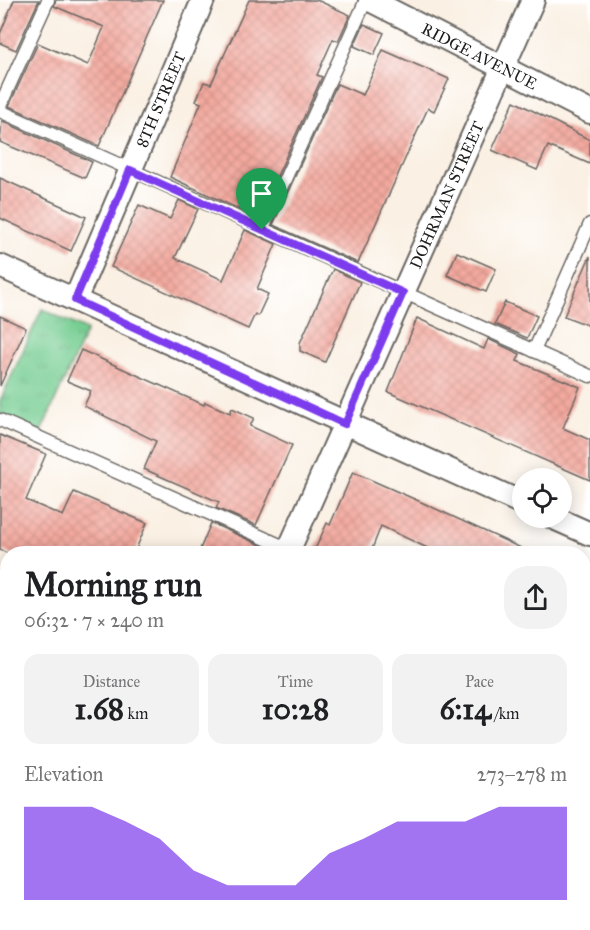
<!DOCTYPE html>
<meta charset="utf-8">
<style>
body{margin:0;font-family:"IM FELL Great Primer",serif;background:#f2f2f2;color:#202124;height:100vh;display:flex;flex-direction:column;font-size:22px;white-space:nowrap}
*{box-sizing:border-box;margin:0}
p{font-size:20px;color:#757577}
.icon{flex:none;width:33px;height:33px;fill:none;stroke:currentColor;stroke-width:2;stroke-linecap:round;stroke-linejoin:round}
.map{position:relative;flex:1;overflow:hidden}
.drawer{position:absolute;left:0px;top:546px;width:591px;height:384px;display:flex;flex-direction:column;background:#fff;border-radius:24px 24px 0 0;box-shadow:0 3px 15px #0003}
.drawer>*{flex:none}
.controls{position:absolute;left:512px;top:468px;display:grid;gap:12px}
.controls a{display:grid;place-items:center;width:60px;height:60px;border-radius:50%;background:#fff;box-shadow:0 3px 15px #0003;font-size:30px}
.pin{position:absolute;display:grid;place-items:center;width:51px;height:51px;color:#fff;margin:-62px -26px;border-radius:50% 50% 50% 0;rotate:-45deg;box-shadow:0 0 6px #0007}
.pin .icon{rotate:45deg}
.round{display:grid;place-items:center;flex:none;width:63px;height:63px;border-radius:24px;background:#f2f2f2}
.overview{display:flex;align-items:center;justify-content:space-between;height:102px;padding:0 24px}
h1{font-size:33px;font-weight:700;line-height:45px}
.stats{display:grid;grid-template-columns:repeat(3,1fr);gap:9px;height:102px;padding:6px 24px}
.stats div{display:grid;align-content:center;border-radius:15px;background:#f2f2f2;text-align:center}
.stats b{font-size:30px;font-weight:700}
.stats small{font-size:16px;font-weight:400}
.stats p{font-size:16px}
.chart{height:168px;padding:12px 24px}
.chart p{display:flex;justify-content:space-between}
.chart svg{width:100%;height:108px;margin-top:6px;fill:#7c3aed;opacity:.7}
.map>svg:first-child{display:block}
.grass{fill:url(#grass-tufts);stroke:#4a7558;stroke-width:1.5}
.building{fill:url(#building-cross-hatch)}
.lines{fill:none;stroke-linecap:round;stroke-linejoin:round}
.lane-casing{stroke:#6a6662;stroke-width:15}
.street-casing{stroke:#6a6662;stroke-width:26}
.secondary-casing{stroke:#6a6662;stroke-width:36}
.lane{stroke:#fff;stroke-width:12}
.street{stroke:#fff;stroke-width:22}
.secondary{stroke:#fde5c5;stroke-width:33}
.route-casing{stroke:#fff;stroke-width:12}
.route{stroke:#7c3aed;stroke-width:8}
.labels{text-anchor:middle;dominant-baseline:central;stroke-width:6;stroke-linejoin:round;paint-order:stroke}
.street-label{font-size:16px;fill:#1c1c1c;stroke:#fff}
</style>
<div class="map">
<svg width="590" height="930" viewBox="0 0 590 930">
<defs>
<pattern id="grass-tufts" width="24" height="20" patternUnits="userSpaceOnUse" patternTransform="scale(1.5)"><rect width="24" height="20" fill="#77ce93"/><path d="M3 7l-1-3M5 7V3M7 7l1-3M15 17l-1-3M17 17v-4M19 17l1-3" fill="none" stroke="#66b07e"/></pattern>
<pattern id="building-cross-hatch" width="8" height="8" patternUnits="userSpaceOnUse" patternTransform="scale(1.5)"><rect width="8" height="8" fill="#f3a99e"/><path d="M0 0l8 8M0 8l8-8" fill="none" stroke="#d09188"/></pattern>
</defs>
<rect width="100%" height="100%" fill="#fff"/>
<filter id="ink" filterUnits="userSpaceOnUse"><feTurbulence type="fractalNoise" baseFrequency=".0167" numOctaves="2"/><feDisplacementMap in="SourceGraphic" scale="12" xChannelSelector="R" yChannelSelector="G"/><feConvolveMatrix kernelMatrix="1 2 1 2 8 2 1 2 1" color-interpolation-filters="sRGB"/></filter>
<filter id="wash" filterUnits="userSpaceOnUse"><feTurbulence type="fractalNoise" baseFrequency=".008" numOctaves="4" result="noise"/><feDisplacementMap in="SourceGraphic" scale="24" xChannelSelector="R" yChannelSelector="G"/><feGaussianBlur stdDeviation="1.35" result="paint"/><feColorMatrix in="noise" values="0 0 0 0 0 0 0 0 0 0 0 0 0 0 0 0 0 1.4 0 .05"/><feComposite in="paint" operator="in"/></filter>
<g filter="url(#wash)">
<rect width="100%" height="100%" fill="#faf0e3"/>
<path class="grass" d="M42 309 87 330 41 432 0 414V401Z"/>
<g id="blocks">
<g class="building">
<path d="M14 0H39L16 50 0 43V34Z"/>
<path d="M56 0H163L99 146 9 106 38 43 88 65 104 27 54 6Z"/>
<path d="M249 0H317L350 15 338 41 333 39 317 75 322 77 258 218 170 177 201 103 196 101 204 82 211 84Z"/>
<path d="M364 24 384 33 374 55 354 46Z"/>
<path d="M383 50 449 79 434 111 428 108 358 263 273 225 337 84 363 95Z"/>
<path d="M514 101 590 140V164L548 146 537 170 492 150Z"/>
<path d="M2 121 92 162 85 178 0 142Z"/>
<path d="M0 178 86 217 71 251 0 218Z"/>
<path d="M179 200 198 209 175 258 223 280 245 230 276 244 257 289 268 294 258 316 255 314 248 329 111 267 139 205 170 219Z"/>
<path d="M457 252 496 269 486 292 447 275Z"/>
<path d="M590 256V326L564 316Z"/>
<path d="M333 269 360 282 325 362 300 351V343Z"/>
<path d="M505 302 537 316 527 338 495 324Z"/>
<path d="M0 316 26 328 0 386Z"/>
<path d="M417 318 484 349 488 339 520 354 517 361 580 387 563 428 590 440V480L388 392Z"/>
<path d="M81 350 204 405 205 402 230 413 232 408 254 418 250 426 292 445 256 525 216 508 219 502 144 469 156 441 84 406 91 391 67 381Z"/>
<path d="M0 435 46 454 26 500 63 516 74 492 147 523 134 554H9L0 550Z"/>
<path d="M353 472 421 502 534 554H440L381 526 370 554H313L327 523 330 525Z"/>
<path d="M211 523 274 551V554H198Z"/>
</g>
</g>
</g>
<g filter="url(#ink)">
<use href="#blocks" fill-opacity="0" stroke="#6a6662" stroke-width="1.5"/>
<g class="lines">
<defs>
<g id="lane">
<path d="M0 106 48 0"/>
<path d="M0 111 590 376"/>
<path d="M262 230 366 0"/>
<path d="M534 351 590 224"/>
<path d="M0 420 300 554"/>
<path d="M584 681 590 684"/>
<path d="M0 754 8 758"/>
<path d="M374 922 391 930"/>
</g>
<g id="street">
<path id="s1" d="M370 0 590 112"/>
<path d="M0 266 522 503"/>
<path id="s2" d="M75 300 203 0"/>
<path d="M554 518 590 534"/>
<path id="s3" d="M287 554 533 0"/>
<path d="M584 885 590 882"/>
<path d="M0 910 8 913"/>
<path d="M28 922 45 930"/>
<path d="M118 930 121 922"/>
<path d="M502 930 506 922"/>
</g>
<g id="secondary">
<path d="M0 588 8 591"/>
<path d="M584 861 590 866"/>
</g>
</defs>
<use href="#lane" class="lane-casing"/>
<use href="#street" class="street-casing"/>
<use href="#secondary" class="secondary-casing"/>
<use href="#lane" class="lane"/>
<use href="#street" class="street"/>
<use href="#secondary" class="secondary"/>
</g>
</g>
<g class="lines" filter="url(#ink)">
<defs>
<path id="route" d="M130 170 403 293 345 424 75 300Z"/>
</defs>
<use href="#route" class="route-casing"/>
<use href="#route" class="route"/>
</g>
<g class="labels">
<g class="street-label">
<text stroke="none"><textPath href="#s1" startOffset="123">RIDGE AVENUE</textPath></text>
<text stroke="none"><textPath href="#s2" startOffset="218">8TH STREET</textPath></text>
<text stroke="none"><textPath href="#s3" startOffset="393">DOHRMAN STREET</textPath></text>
</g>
</g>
</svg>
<div class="controls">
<a><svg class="icon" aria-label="locate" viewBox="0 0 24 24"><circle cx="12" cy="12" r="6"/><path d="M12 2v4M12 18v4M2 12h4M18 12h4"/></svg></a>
</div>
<div class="pin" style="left:262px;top:230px;background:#1e9e55"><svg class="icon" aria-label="arrive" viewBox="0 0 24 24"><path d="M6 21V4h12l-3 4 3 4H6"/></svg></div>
<section class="drawer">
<div class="overview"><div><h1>Morning run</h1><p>06:32 · 7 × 240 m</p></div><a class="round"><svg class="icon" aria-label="share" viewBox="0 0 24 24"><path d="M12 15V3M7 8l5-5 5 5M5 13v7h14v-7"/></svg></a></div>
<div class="stats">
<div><p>Distance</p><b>1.68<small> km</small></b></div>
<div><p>Time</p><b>10:28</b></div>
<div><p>Pace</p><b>6:14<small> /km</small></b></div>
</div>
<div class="chart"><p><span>Elevation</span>273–278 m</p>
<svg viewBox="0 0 160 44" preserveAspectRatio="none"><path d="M0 44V6L10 6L20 6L30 12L40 19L50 32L60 38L70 38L80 38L90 25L100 19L110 12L120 12L130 12L140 6L150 6L160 6V44z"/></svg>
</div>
</section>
</div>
